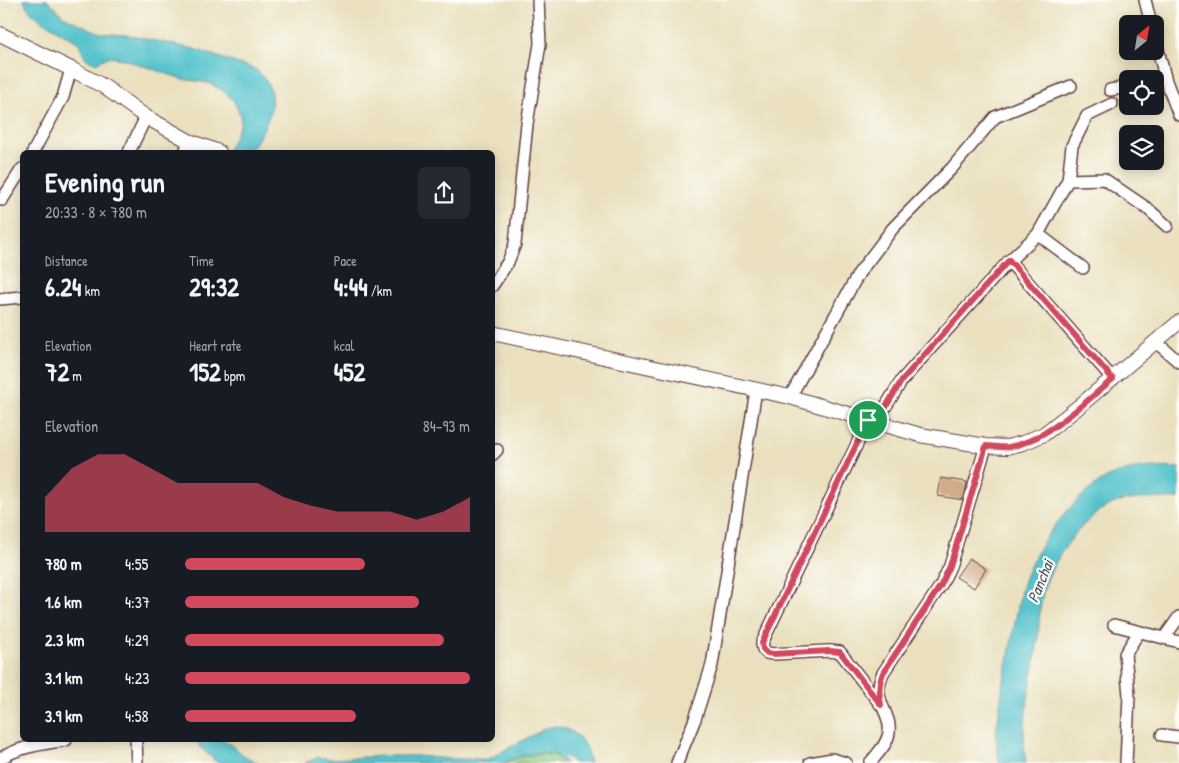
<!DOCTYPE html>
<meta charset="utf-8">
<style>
body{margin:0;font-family:"Patrick Hand",sans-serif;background:#242831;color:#f1f3f6;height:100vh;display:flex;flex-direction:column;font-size:19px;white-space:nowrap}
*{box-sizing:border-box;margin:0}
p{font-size:16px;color:#9ea1a6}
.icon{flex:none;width:28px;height:28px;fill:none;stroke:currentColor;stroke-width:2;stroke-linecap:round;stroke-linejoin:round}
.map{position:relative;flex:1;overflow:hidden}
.sheet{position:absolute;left:20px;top:150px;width:475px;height:592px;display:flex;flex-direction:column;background:#171b24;border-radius:8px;box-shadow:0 2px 12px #0003}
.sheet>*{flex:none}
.needle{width:32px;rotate:30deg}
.tools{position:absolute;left:1119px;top:15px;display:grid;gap:10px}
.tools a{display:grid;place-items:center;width:45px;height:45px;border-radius:8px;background:#171b24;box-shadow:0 2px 12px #0003;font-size:25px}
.pin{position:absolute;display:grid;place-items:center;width:42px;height:42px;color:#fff;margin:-21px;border:2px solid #fff;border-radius:50%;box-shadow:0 1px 5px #0007}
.round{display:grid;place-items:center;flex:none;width:52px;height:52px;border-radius:8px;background:#242831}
.headline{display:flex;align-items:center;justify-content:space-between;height:85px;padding:0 25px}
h1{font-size:28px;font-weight:700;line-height:38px}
.stats{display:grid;grid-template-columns:repeat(3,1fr);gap:8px;height:85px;padding:5px 25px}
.stats div{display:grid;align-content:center}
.stats b{font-size:25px;font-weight:700}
.stats small{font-size:14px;font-weight:400}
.stats p{font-size:14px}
.chart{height:140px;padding:10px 25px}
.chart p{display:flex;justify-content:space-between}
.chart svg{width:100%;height:90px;margin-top:5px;fill:#d1495b;opacity:.7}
ul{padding:0 25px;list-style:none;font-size:16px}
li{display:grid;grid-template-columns:80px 60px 1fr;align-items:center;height:38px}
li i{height:12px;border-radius:6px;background:#d1495b}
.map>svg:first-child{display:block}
.green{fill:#91cf85;stroke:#6e7758}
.water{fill:#55c3cc;stroke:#50717c}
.building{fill:#d2ab88}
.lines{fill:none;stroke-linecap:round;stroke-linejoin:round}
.minor-casing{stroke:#623c41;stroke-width:14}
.tertiary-casing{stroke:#623c41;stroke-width:16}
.minor{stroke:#fff;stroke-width:11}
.tertiary{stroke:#fff;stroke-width:14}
.route-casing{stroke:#fff;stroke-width:10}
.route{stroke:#d1495b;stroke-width:6}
.labels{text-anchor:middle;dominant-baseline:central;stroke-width:4.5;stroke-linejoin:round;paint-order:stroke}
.water-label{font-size:16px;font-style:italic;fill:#4e5863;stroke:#fdfcf7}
</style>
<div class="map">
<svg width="1179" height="763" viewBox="0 0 1179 763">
<rect width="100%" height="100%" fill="#fdfcf7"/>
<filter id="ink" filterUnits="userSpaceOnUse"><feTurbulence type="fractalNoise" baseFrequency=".02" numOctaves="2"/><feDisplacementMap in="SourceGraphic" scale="10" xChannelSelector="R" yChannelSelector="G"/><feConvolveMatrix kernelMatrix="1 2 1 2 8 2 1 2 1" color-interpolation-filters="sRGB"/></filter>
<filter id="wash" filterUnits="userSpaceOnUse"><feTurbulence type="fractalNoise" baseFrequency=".0096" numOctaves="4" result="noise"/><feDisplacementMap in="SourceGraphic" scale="20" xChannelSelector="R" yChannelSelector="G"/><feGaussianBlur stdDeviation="1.12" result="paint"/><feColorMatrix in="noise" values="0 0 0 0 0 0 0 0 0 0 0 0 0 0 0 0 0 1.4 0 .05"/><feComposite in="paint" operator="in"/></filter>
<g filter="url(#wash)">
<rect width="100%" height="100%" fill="#eae0be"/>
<path class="green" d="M544 754 554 755 563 763H504L518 757Z"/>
<g class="water">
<path d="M23 0H48L63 16 100 33 127 35 195 49 257 70C286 96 266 126 250 152H227L240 125 241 116 233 100 222 90 209 83 182 79 123 59 108 57 96 63 91 62 85 57 79 43 41 20 29 10Z"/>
<path d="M1151 467 1179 468V499C1159 499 1138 497 1118 502 1087 510 1052 560 1044 589 1038 610 1040 633 1036 654 1030 690 1020 727 1026 763H999L996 734 1001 697 1021 590C1032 550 1067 503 1103 480 1116 471 1135 469 1151 467Z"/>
<path d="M556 726C577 730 587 743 590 763H573L569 758 563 756 562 758 566 763H563C560 760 558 756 554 755 541 749 515 757 504 763H305L318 757 332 759 383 756H418L451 759H488L546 728Z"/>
<path d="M195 740H225L242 754 258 763H218L203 750Z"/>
</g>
<g id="blocks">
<g class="building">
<path d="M941 478 967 482 964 500 938 496Z"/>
<path d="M969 558 986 569 974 588 956 577Z"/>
</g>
</g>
</g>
<g filter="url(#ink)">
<use href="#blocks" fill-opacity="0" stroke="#623c41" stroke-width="1"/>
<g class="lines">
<defs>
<g id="minor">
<path d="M1145 0 1151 24"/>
<path d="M1155 38 1166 81 1179 115"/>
<path d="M1110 90 1128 87"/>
<path d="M33 152 63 97 71 69"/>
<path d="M129 152 146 117"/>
<path d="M185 152 189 141"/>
<path d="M1068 180 1104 179 1148 209 1167 226"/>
<path d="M2 200 22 169"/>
<path d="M1038 234 1083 268"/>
<path d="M1009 261 1113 379"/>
<path d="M492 286 508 262 515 244 527 124 540 44 538 0"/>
<path d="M0 299 22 297"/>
<path d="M1156 342 1179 362"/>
<path d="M790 397 859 273 893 228 952 168 995 117 1071 86"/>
<path d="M492 455 497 450"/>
<path d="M1114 625 1179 642"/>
<path d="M1164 638 1179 617"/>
<path d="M881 705 840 652 829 651 773 654 767 653 763 649 762 643 868 421 878 416 884 409 902 380 1009 261 1038 234 1068 180 1072 146 1087 116 1112 104"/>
<path d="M1162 735 1179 737"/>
<path d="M136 740 137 763"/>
<path d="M0 759C19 746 45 744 66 740"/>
<path d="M677 763 695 719 712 665 756 390"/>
<path d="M810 763 832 759 846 763"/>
<path d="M870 763C877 754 887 745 889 733 892 711 870 702 883 673L941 585 950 566 986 446"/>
<path d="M1126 763 1129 695 1125 654 1139 632"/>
</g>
<g id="tertiary">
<path d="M0 34 71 69 103 86 146 117 189 141 219 152"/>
<path d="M492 333 790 397 920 435 986 446 1007 447 1023 443 1044 434 1077 408 1179 322"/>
</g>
</defs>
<use href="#minor" class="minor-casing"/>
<use href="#tertiary" class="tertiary-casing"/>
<use href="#minor" class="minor"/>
<use href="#tertiary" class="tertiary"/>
</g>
</g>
<g class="lines" filter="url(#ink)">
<defs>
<path id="route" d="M1009 260 1113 379C1083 403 1048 440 1009 447 1002 448 993 446 986 446L950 566 941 585 883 673C878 685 879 692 881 705L840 652 830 651 773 654 767 653 763 649 762 643 868 420 878 416 884 410 902 380Z"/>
</defs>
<use href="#route" class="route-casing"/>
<use href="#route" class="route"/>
</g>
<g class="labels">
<g class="water-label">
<text transform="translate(1040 581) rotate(-68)">Panchai</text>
</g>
</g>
</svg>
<div class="tools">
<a><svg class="needle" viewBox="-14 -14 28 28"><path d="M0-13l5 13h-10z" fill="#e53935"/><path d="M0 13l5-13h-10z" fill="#9ea1a6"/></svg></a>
<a><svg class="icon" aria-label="locate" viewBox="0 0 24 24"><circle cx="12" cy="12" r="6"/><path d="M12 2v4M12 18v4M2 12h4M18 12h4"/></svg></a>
<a><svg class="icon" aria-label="layers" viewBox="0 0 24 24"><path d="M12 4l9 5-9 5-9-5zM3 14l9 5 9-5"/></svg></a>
</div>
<div class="pin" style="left:868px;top:420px;background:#1e9e55"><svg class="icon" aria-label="arrive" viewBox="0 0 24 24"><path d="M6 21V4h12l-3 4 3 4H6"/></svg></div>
<section class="sheet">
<div class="headline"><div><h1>Evening run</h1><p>20:33 · 8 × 780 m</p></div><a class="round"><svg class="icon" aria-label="share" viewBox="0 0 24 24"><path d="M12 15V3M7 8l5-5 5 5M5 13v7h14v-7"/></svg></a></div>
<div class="stats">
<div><p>Distance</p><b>6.24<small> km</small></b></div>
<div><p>Time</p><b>29:32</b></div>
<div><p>Pace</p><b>4:44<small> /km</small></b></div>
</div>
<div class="stats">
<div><p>Elevation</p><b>72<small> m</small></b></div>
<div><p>Heart rate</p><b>152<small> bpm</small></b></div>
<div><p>kcal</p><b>452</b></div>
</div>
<div class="chart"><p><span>Elevation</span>84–93 m</p>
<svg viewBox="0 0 160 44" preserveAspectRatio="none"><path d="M0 44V27L10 13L20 6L30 6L40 13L50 20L60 20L70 20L80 20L90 27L100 31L110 34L120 34L130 34L140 38L150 34L160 27V44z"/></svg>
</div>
<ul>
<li><b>780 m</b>4:55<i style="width:63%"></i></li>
<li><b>1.6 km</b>4:37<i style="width:82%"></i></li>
<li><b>2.3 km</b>4:29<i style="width:91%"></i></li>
<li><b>3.1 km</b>4:23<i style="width:100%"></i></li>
<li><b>3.9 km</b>4:58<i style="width:60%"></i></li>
</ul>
</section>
</div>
